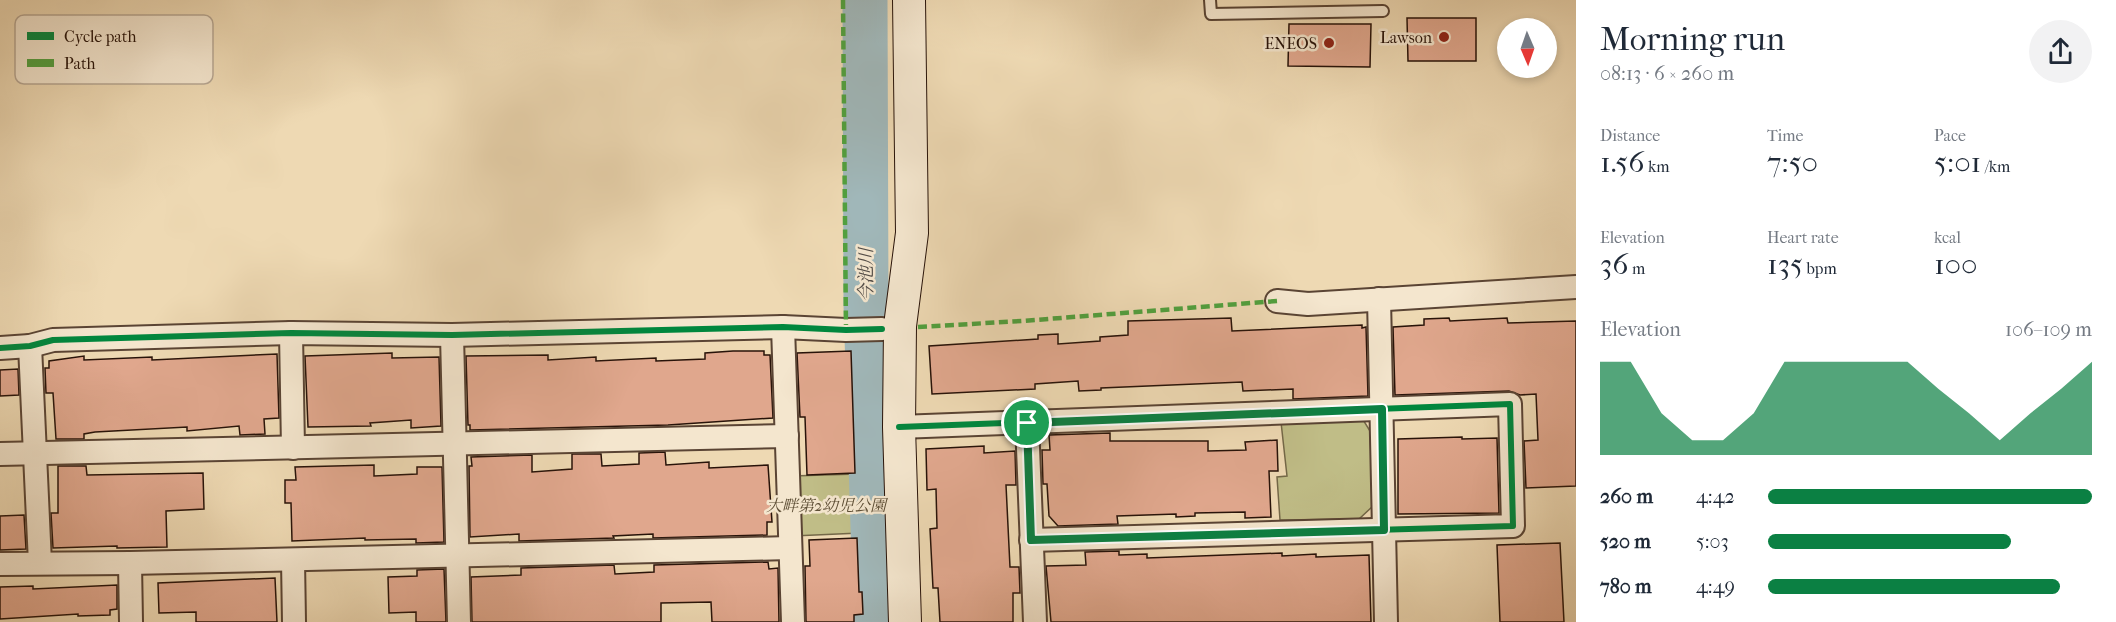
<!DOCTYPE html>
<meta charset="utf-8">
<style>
body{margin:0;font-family:"IM FELL French Canon","Noto Serif JP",serif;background:#f2f2f3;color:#1f2937;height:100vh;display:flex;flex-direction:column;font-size:22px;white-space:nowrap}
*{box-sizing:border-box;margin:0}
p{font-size:20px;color:#747a83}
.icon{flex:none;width:33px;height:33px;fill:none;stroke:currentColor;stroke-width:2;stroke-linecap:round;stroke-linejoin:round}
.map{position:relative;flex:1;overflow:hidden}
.drawer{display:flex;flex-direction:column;background:#fff;width:540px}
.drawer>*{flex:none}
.needle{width:39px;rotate:178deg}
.buttons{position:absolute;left:1497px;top:18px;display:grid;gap:12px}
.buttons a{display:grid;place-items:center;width:60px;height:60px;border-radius:50%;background:#fff;box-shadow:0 3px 9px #0003;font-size:30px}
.pin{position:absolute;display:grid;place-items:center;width:51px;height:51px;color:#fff;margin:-26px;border:3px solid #fff;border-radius:50%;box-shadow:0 2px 6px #0007}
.round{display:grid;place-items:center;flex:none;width:63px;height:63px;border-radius:32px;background:#f2f2f3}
.head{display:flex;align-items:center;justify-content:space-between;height:102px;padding:0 24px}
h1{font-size:33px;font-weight:600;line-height:45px}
.figures{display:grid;grid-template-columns:repeat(3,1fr);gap:9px;height:102px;padding:6px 24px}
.figures div{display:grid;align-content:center}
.figures b{font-size:30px;font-weight:600}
.figures small{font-size:16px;font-weight:400}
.figures p{font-size:16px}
.chart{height:168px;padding:12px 24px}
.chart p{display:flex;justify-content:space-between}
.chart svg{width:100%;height:108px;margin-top:6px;fill:#0b8043;opacity:.7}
ul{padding:0 24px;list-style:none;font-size:20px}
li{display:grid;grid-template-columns:96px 72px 1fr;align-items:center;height:45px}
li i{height:15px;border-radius:8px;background:#0b8043}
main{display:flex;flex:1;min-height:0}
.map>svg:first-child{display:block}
.green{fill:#c0bd87;stroke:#746848;stroke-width:1.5}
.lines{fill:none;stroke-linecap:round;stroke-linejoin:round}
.river{stroke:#a0b7b9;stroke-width:45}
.building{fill:#e0a78d;stroke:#281309;stroke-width:1.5}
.lane-casing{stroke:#5a4434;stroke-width:14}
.street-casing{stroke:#5a4434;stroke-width:26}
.secondary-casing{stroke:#281309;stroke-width:34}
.lane{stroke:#f4e6ce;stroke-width:10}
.street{stroke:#f4e6ce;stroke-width:22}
.secondary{stroke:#f4e6ce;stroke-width:32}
.quiet{stroke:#51a03e;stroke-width:4.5;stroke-dasharray:9 4.5;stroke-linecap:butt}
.cycleway-casing{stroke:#f4e6ce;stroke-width:10}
.cycleway{stroke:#00873e;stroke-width:6}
.route-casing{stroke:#fff;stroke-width:12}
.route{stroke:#0b8043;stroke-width:8}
.poi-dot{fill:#8f2418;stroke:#f4e6ce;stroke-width:2}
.labels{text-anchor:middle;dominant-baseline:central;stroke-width:5;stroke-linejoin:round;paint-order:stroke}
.poi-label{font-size:16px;fill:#281309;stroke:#f4e6ce;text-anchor:end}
.park-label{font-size:16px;font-style:italic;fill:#5d4e35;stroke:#f4e6ce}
.water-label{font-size:18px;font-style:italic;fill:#524c47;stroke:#f4e6ce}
.key{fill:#f4e6ce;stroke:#b7a793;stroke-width:1.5}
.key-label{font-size:16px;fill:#281309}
</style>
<main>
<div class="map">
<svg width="1576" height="622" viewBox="0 0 1576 622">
<rect width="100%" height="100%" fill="#eed9b3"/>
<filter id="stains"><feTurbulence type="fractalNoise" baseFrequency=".00333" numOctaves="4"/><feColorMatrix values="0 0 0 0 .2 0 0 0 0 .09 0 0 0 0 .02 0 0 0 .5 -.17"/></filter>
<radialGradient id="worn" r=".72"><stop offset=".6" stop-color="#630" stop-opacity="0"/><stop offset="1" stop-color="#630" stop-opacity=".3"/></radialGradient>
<g class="green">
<path d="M1362 418 1370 431 1373 506 1359 519 1280 520 1277 477 1287 476 1281 422Z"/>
<path d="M857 474 860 533 793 536 792 476Z"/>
</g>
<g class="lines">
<path class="river" d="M865 0 866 305 876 622"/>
</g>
<g class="building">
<path d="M1407 18H1476V61H1408Z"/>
<path d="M1289 24H1371L1370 67 1288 66Z"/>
<path d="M1231 318 1232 331 1362 325V328L1366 327 1368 396 1293 399V389L1243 391 1242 382 1101 388V390L1079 391 1078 381 1035 384V389L932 394 929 346 1038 339V335L1058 334V344L1100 341V337L1128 335V321Z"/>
<path d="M1449 318 1450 321 1507 318 1508 323 1576 321V486L1526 488 1524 441 1538 440 1536 394 1520 395 1509 391 1395 395 1393 327 1424 325V319Z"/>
<path d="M733 351H764V355H770L773 418 668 425 470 430V425H468L466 356 548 355V360L596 357V361L656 358V361L705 359V353Z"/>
<path d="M851 351 855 473 807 475 805 417H800L797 353Z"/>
<path d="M392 353V358L439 357 441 426 411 428V420L370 423 371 426 308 427 305 356Z"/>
<path d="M277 354 279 418 264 419 265 434 240 435 239 426 187 431V427L95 432 84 434V439H56L53 393H46L45 368H49V361L84 356V360L152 357V360Z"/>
<path d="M18 369 19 395 0 396V370Z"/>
<path d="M1110 433V441H1208V451L1246 450 1245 442 1277 440 1278 471H1269L1271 517 1245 518V512L1195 513V516L1176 517V514L1117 516 1118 524 1058 526 1049 516 1047 484H1043L1042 450H1050L1049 435Z"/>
<path d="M1462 437V439L1497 438 1499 513 1398 514V439Z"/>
<path d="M984 446V453L1015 451 1016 485H1006L1010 567H1019L1020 593H1013V622H940L938 588H933L930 529 937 528 936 489 927 490 926 449Z"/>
<path d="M665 452 666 465 709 462V468L768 465 772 522H767V535L653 538V534L613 536 614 538 519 541V534L470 537 469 466H472L471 457 532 455V472L572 469V454H601L602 466 639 464V453Z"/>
<path d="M374 465V476L417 474V467H442L444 542 416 543V539L365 540V538L292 541 291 503H285V480H296L295 467Z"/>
<path d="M58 466H86L87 475 203 473 204 509 166 511 167 547 117 548V546L53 548 51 513H58Z"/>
<path d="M24 515 26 549 0 550V516Z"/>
<path d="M857 538 859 592H862L863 614 854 615V622H806L805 566H810L809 540Z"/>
<path d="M1560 543 1564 622H1500L1497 545Z"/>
<path d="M1119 551V555L1147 554V558L1282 553V556L1316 554V557L1369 555 1371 622H1051L1046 566 1086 565 1085 552Z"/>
<path d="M768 562 769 569 778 568 779 622H712L711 602 661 603V622H472L471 577 521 575V568L614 565 615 574 654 572V565Z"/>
<path d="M444 569 446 622H416V612L389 613 388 577 417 576V570Z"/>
<path d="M275 578 277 622H196V612L159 613 158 583Z"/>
<path d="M117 585V609L110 610V615L78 616V614L0 619V587L33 586V589Z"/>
</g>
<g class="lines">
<defs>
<path id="lane" d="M1210 0 1211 14 1383 11"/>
<g id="street">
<path d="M1379 299 1386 622"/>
<path d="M1277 301 1308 304 1576 287"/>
<path d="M783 327 793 622"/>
<path d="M291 333 293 448"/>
<path d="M452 335 459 622"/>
<path d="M30 346 40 563"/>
<path d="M0 348 30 346 53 340 291 333 452 335 783 327 846 330 882 329"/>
<path d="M1027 423 1035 622"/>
<path d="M899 427 1510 404 1513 526 1031 540"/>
<path d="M0 454 787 436"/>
<path d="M293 560 294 622"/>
<path d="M130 563 131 622"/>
<path d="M0 564 130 563 790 548"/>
</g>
<path id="secondary" d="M905 622 899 427 900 326 912 233 909 0"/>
</defs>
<use href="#lane" class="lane-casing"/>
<use href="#street" class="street-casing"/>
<use href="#secondary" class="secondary-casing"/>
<use href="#lane" class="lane"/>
<use href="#street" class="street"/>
<use href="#secondary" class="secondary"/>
<g class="quiet">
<path d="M843 0 846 330"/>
<path d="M918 327 1022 321 1277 301"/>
</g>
<defs>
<g id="cycleway">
<path d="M0 348 30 346 53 340 291 333 452 335 783 327 846 330 882 329"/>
<path d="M899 427 1510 404 1513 526 1031 540"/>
</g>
</defs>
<use href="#cycleway" class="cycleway-casing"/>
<use href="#cycleway" class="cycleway"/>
</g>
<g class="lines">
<defs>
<path id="route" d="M1382 409 1384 530 1031 540 1027 423Z"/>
</defs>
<use href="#route" class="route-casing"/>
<use href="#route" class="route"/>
</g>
<g class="poi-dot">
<circle cx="1444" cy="37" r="6"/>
<circle cx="1329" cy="43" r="6"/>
</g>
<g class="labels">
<g class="poi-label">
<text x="1432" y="37">Lawson</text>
<text x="1317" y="43">ENEOS</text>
</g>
<g class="park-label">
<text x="826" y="505">大畔第2幼児公園</text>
</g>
<g class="water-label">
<text transform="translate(866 275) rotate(-90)">今池川</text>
</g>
</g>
<rect x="15" y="15" width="198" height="69" rx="9" class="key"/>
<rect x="27" y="32" width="27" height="8" fill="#00873e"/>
<rect x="27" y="59" width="27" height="8" fill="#51a03e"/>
<g class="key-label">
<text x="64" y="42">Cycle path</text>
<text x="64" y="69">Path</text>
</g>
<rect width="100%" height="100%" filter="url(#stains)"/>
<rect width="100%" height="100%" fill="url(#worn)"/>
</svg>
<div class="buttons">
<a><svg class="needle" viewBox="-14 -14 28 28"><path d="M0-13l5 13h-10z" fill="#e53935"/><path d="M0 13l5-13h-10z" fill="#747a83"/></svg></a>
</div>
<div class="pin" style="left:1027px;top:423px;background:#1e9e55"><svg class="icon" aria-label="arrive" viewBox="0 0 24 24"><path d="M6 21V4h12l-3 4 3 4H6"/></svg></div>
</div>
<section class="drawer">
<div class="head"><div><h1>Morning run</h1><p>08:13 · 6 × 260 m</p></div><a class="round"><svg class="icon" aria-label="share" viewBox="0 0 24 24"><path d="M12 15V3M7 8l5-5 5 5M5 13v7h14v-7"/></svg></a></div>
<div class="figures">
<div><p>Distance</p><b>1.56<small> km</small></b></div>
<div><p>Time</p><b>7:50</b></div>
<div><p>Pace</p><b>5:01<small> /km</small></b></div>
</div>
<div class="figures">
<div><p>Elevation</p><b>36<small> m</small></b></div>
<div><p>Heart rate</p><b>135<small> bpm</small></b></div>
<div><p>kcal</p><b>100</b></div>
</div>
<div class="chart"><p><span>Elevation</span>106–109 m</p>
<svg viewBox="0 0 160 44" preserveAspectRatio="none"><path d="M0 44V6L10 6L20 27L30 38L40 38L50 27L60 6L70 6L80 6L90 6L100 6L110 17L120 27L130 38L140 27L150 17L160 6V44z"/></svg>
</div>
<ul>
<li><b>260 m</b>4:42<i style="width:100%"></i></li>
<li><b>520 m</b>5:03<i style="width:75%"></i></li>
<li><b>780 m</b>4:49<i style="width:90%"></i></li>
</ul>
</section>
</main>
